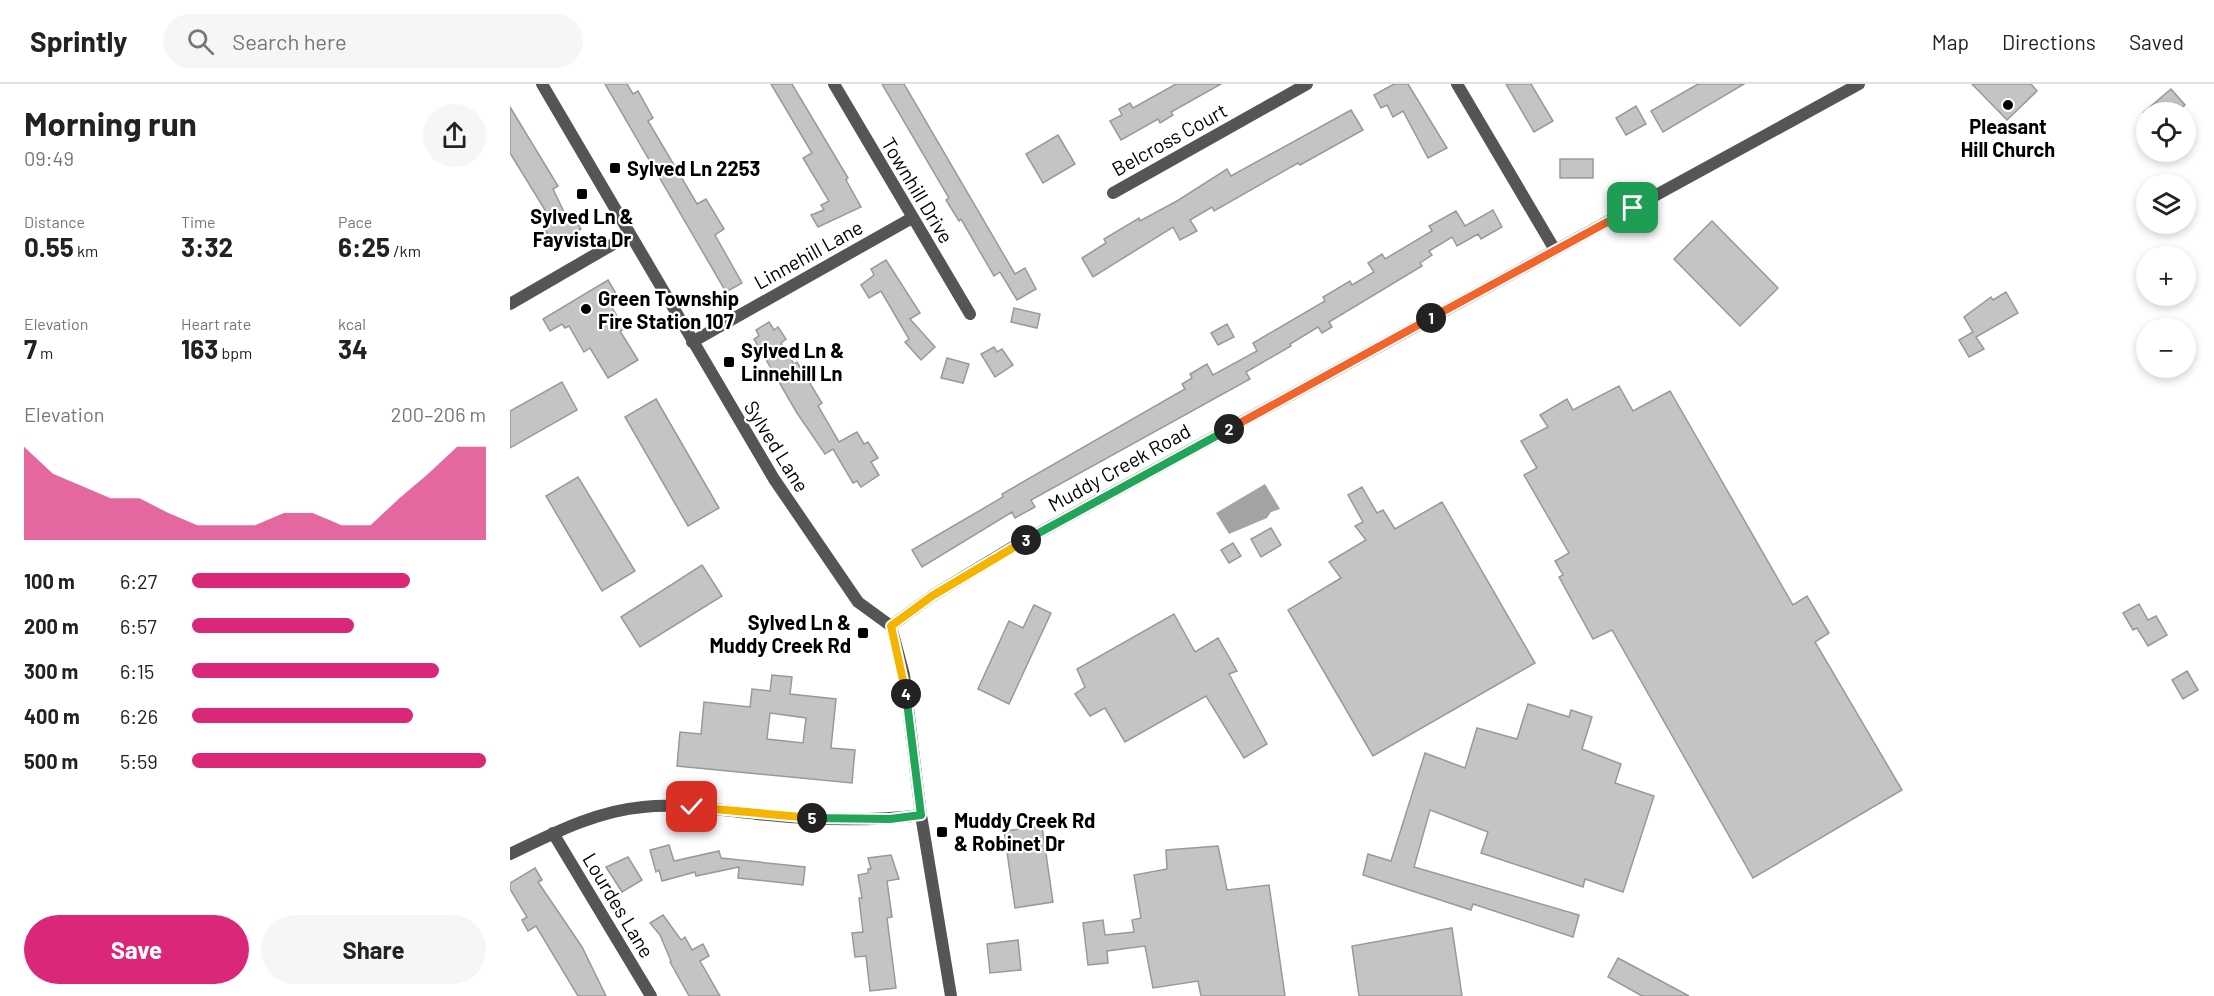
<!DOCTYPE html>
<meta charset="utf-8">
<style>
body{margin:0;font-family:Barlow,sans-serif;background:#f6f6f6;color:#222;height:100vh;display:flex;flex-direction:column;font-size:22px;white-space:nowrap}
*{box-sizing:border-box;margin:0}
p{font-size:20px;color:#767676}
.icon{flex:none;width:33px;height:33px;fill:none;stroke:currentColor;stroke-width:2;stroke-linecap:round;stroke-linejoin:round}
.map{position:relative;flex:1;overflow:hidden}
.side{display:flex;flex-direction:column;background:#fff;width:510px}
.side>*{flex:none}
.fabs{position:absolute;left:1626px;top:18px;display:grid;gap:12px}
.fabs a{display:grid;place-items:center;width:60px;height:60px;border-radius:50%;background:#fff;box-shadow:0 3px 9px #0003;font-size:30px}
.pin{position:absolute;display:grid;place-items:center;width:51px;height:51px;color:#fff;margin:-26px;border-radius:12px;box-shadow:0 3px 9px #0006}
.km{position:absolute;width:30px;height:30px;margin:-15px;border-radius:50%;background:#222;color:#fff;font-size:16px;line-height:30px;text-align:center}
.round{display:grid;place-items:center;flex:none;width:63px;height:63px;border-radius:32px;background:#f6f6f6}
.headline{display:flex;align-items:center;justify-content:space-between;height:102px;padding:0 24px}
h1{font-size:33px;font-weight:700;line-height:45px}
.metrics{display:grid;grid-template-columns:repeat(3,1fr);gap:9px;height:102px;padding:6px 24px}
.metrics div{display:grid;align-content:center}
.metrics b{font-size:26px;font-weight:700}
.metrics small{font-size:16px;font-weight:400}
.metrics p{font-size:16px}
.chart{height:168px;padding:12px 24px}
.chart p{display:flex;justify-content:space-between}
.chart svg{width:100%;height:108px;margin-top:6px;fill:#db2777;opacity:.7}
.button{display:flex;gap:12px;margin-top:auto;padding:12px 24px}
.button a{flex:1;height:69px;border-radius:36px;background:#db2777;color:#fff;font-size:24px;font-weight:700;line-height:69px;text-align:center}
.button a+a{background:#f6f6f6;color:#222}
ul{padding:0 24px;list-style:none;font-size:20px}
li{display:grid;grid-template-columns:96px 72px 1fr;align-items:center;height:45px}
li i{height:15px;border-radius:8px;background:#db2777}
header{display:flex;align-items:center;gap:36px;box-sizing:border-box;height:84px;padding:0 30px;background:#fff;border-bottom:2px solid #e0e0e0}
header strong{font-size:28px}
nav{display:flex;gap:33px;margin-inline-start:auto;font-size:21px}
.search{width:420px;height:54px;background:#f6f6f6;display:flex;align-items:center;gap:15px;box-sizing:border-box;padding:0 21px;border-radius:33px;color:#767676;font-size:22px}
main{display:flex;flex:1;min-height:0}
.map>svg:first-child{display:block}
.water{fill:#a3a3a3}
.building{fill:#c4c4c4;stroke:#999;stroke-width:1.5;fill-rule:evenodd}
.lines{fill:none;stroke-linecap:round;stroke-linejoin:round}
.minor{stroke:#555;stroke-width:12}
.tertiary{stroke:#555;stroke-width:12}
.split-1-casing{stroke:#fff;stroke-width:12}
.split-2-casing{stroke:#fff;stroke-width:12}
.split-3-casing{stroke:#fff;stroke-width:12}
.split-4-casing{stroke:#fff;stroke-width:12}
.split-5-casing{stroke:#fff;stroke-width:12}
.split-6-casing{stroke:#fff;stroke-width:12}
.split-1{stroke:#f0652b;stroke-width:8}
.split-2{stroke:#f0652b;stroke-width:8}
.split-3{stroke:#22a559;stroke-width:8}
.split-4{stroke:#f5b400;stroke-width:8}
.split-5{stroke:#22a559;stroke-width:8}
.split-6{stroke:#f5b400;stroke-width:8}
.poi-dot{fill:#000;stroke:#fff;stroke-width:2}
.labels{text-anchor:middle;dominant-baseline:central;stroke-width:4.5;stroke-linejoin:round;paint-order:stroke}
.poi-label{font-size:20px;font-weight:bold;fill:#000;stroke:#fff;text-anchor:start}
.street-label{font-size:20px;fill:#000;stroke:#fff}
</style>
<header>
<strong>Sprintly</strong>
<div class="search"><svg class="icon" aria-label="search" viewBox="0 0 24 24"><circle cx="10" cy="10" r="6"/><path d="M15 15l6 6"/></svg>Search here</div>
<nav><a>Map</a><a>Directions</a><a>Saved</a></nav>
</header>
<main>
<section class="side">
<div class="headline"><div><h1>Morning run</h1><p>09:49</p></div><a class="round"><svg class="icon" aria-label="share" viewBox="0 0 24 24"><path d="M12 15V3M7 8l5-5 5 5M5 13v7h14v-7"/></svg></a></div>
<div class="metrics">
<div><p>Distance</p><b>0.55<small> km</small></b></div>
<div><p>Time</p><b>3:32</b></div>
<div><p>Pace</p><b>6:25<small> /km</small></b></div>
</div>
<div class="metrics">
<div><p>Elevation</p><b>7<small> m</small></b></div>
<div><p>Heart rate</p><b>163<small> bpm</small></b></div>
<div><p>kcal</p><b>34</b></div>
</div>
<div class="chart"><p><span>Elevation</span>200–206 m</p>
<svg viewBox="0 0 160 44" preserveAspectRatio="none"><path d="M0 44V6L10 17L20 22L30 27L40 27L50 33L60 38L70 38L80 38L90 33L100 33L110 38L120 38L130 27L140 17L150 6L160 6V44z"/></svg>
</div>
<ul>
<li><b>100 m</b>6:27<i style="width:74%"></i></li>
<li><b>200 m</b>6:57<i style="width:55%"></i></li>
<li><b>300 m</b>6:15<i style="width:84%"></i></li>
<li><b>400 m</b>6:26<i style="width:75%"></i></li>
<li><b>500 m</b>5:59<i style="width:100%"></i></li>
</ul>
<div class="button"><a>Save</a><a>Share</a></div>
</section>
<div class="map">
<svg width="1704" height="912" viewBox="0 0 1704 912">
<rect width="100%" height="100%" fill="#fff"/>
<path class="water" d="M755 400 770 425 761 428 757 434 719 450 706 429Z"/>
<g class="building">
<path d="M95 0H117L123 10 128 7 143 34 138 37 187 120 196 115 214 145 205 151 232 199 216 208Z"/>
<path d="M261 0H282L338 94 336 96 351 123 308 143 301 131 314 126 311 121 319 117 293 74 302 69Z"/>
<path d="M372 0H394L505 190 515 184 526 205 507 216 490 188 484 192 451 135 449 137 436 116 439 114Z"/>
<path d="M666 0H711L661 28 663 31 650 39 648 35 611 56 600 37 612 31 609 25 620 19 623 24Z"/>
<path d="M884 0H898L937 64 918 74 893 27 883 33 877 21 871 24 864 11Z"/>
<path d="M996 0H1021L1043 37 1024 48Z"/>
<path d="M1188 0H1234L1153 48 1141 27Z"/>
<path d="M1462 0H1521L1527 7 1497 36Z"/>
<path d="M1661 5 1675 21 1666 28H1634Z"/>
<path d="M1126 22 1136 40 1116 51 1106 34Z"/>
<path d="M0 23 48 102 43 105 56 132 61 137 65 135 71 145 44 161 34 144 43 139 0 69Z"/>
<path d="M841 26 853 46 790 81 788 79 704 127 702 123 680 136 687 147 670 156 663 143 583 193 572 174 596 159 594 155 629 134 630 137 667 117 717 85 721 92Z"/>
<path d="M548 51 565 80 533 99 516 70Z"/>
<rect x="1050" y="75" width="33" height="19"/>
<path d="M983 126 992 143 971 155 968 150 947 162 942 153 919 167 922 171 910 179 912 182 819 238 822 243 812 249 808 243 780 260 781 262 736 288 740 295 521 416 525 423 505 434 502 428 412 483 402 466 493 413 492 410 675 305 672 300 682 294 680 290 697 280 703 291 747 267 743 259 815 217 813 213 840 197 842 201 864 188 858 179 872 170 875 175 922 147 919 142 946 127 955 142Z"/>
<path d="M1202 137 1268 204 1230 242 1164 175Z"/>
<path d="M376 176 410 229 400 235 425 263 411 276 395 258 399 255 371 207 359 214 351 201 364 191 361 185Z"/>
<path d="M98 196 108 213 99 218 114 245 110 247 128 276 98 294 80 264 74 268 59 242 55 244 52 240 40 247 33 235Z"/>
<path d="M1496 208 1508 229 1466 253 1474 265 1459 273 1449 256 1463 248 1454 233 1481 213 1483 216Z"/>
<path d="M504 224 530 230 527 244 501 238Z"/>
<path d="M259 238 264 246 268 243 276 255 271 259 284 280 287 278 312 319 308 322 329 358 347 348 354 360 358 358 368 374 361 378 369 391 351 403 347 397 343 399 323 365 315 370 287 329 244 255 249 252 246 246Z"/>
<path d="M717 240 724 253 708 261 701 249Z"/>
<path d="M484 263 487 268 492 265 503 281 485 293 471 270Z"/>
<path d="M437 274 459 280 453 299 431 294Z"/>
<path d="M52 298 67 326 0 364V327Z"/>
<path d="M1109 302 1123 327 1160 307 1283 521 1297 512 1319 549 1305 558 1392 706 1243 794 1102 546 1083 555 1049 493 1053 491 1045 477 1059 469 1014 391 1027 384 1011 357 1038 343 1030 331 1057 315 1063 326Z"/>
<path d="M146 315 209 424 178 442 115 333Z"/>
<path d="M68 393 125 487 92 507 36 412Z"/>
<path d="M852 403 867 429 873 426 885 445 932 418 1025 579 863 672 778 526 831 494 819 478 856 456 845 442 853 438 838 411Z"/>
<path d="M761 444 771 461 751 473 741 455Z"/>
<path d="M723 459 731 472 719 479 711 466Z"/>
<path d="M192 481 212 512 130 563 111 533Z"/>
<path d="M1629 520 1638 536 1646 532 1657 551 1638 562 1627 544 1623 546 1613 529Z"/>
<path d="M524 521 541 529 499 620 468 605 499 537 513 544Z"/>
<path d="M664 530 685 568 708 554 727 587 719 590 757 660 734 674 696 612 615 658 595 624 580 632 565 610 575 603 567 585Z"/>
<path d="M1677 587 1688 606 1673 615 1662 596Z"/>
<path d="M262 591 282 593 280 610 326 615 321 664 345 666 342 699 167 682 170 648 191 650 194 618 240 623 242 605 260 607ZM260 629 296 634 293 659 257 655Z"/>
<path d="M1018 620 1059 633 1061 626 1082 633 1072 665 1111 680 1105 699 1144 712 1113 808 1075 795 1073 803 971 769 978 748 920 726 904 783 1069 831 1063 853 963 820 961 826 853 791 858 770 881 777 915 669 955 684 967 644 1007 655Z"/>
<path d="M532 742 543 818 505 824 494 747Z"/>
<path d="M159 761 164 777 209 767 211 774 295 783 293 801 228 794 229 783 186 792 185 788 152 797 149 786 146 788 140 766Z"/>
<path d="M708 762 717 806 759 801 775 912H691L688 897 643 904 635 862 597 867 598 879 578 881 573 839 593 836 595 851 624 848 622 836 631 834 624 791 657 785 656 766Z"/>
<path d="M381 771 389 795 377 797 382 833 377 834 386 904 360 907 356 872 345 873 342 849 353 848 349 814H352L348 791 358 789V785H361L358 774Z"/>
<path d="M118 773 132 796 112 808 96 783Z"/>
<path d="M25 784 32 796 28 798 72 863 96 912H68L26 842 18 847 12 836 17 833 0 805V799Z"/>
<path d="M153 831 171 856 175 853 182 866 193 860 199 872 190 877 210 912H179L160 878 161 877 150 851 140 839Z"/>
<path d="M942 844 952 912H849L842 862Z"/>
<path d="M508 856 511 886 480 889 477 860Z"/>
<path d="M1108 874 1179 912H1132L1098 893Z"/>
</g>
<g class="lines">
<g class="minor">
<path d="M32 0 264 395 348 518 381 542"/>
<path d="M324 0 460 230"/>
<path d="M947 0 1045 166"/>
<path d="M603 109 797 0"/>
<path d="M0 220 119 151"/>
<path d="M182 258 402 134"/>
<path d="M43 749 141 912"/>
<path d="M0 770C42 750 86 727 133 723 171 719 209 726 247 730 301 736 356 738 411 731"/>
</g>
<path class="tertiary" d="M441 912 411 731 394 591 381 542 422 512 503 463 1349 0"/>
</g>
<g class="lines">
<defs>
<path id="split-1" d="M921 234 1123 124"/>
<path id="split-2" d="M719 345 921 234"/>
<path id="split-3" d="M516 456 719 345"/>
<path id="split-4" d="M396 610 381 542 422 512 516 456"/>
<path id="split-5" d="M302 734 380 735 411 731 396 610"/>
<path id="split-6" d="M182 723 302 734"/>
</defs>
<use href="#split-1" class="split-1-casing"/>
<use href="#split-2" class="split-2-casing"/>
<use href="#split-3" class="split-3-casing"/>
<use href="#split-4" class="split-4-casing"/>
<use href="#split-5" class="split-5-casing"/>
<use href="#split-6" class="split-6-casing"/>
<use href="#split-1" class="split-1"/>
<use href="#split-2" class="split-2"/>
<use href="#split-3" class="split-3"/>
<use href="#split-4" class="split-4"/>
<use href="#split-5" class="split-5"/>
<use href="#split-6" class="split-6"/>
</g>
<g class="poi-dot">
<circle cx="1498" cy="21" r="6"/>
<rect x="99" y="78" width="12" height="12" rx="3"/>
<rect x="66" y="104" width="12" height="12" rx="3"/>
<circle cx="76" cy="225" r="6"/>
<rect x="213" y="272" width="12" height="12" rx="3"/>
<rect x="347" y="543" width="12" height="12" rx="3"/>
<rect x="426" y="742" width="12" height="12" rx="3"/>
</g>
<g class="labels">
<g class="poi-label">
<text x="1498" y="42" text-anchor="middle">Pleasant<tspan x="1498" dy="23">Hill Church</tspan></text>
<text x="117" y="84">Sylved Ln 2253</text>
<text x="72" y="132" text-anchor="middle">Sylved Ln &amp;<tspan x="72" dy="23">Fayvista Dr</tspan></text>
<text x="88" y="214">Green Township<tspan x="88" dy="23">Fire Station 107</tspan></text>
<text x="231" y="266">Sylved Ln &amp;<tspan x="231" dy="23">Linnehill Ln</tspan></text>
<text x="341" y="538" text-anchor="end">Sylved Ln &amp;<tspan x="341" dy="23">Muddy Creek Rd</tspan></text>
<text x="444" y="736">Muddy Creek Rd<tspan x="444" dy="23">&amp; Robinet Dr</tspan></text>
</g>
<g class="street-label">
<text transform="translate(659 55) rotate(-29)">Belcross Court</text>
<text transform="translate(408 106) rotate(59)">Townhill Drive</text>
<text transform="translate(298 170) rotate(-29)">Linnehill Lane</text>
<text transform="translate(267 362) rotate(58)">Sylved Lane</text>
<text transform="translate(609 383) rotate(-29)">Muddy Creek Road</text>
<text transform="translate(109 821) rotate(59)">Lourdes Lane</text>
</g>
</g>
</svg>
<div class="fabs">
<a><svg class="icon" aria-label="locate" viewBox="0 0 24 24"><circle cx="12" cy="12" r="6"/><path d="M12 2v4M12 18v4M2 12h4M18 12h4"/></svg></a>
<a><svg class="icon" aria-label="layers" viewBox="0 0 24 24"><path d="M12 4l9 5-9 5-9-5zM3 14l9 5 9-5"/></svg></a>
<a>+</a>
<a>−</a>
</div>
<div class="pin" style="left:1123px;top:124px;background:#1e9e55"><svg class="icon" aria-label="arrive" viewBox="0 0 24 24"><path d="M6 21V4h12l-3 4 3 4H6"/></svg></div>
<div class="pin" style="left:182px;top:723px;background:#d93025"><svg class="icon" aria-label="check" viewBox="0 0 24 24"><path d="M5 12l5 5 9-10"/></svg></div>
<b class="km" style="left:921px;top:234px">1</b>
<b class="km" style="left:719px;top:345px">2</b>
<b class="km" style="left:516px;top:456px">3</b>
<b class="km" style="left:396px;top:610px">4</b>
<b class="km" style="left:302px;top:734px">5</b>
</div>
</main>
